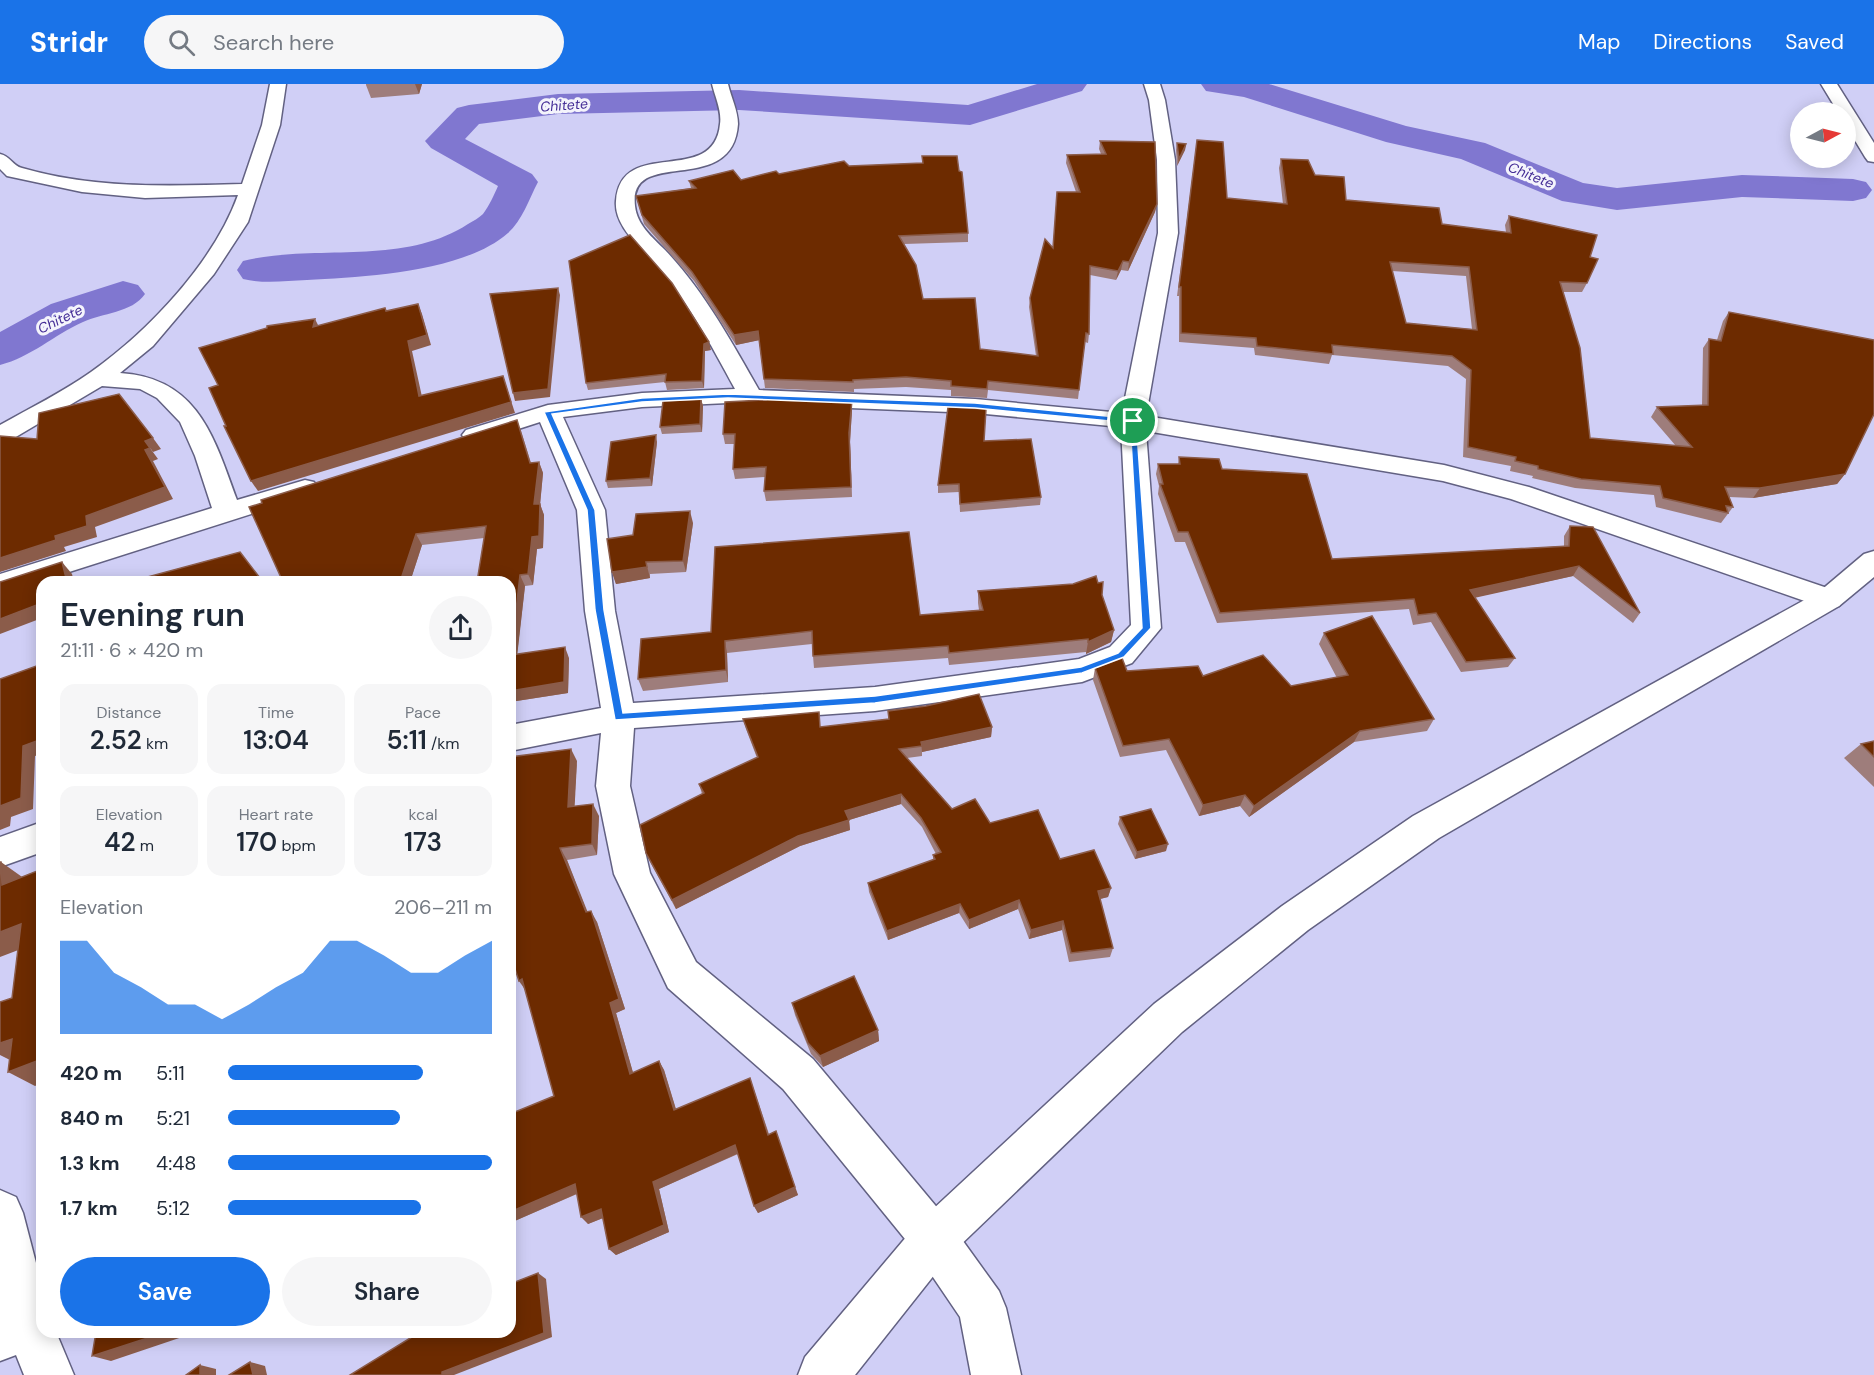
<!DOCTYPE html>
<meta charset="utf-8">
<style>
body{margin:0;font-family:"DM Sans",sans-serif;background:#f6f6f7;color:#1f2937;height:100vh;display:flex;flex-direction:column;font-size:22px;white-space:nowrap}
*{box-sizing:border-box;margin:0}
p{font-size:20px;color:#747a83}
.icon{flex:none;width:33px;height:33px;fill:none;stroke:currentColor;stroke-width:2;stroke-linecap:round;stroke-linejoin:round}
.map{position:relative;flex:1;overflow:hidden}
.panel{position:absolute;left:36px;top:492px;width:480px;height:762px;display:flex;flex-direction:column;background:#fff;border-radius:18px;box-shadow:0 3px 15px #0003}
.panel>*{flex:none}
.needle{width:39px;rotate:83deg}
.buttons{position:absolute;left:1790px;top:18px;display:grid;gap:12px}
.buttons a{display:grid;place-items:center;width:66px;height:66px;border-radius:50%;background:#fff;box-shadow:0 3px 15px #0003;font-size:30px}
.pin{position:absolute;display:grid;place-items:center;width:51px;height:51px;color:#fff;margin:-26px;border:3px solid #fff;border-radius:50%;box-shadow:0 2px 6px #0007}
.round{display:grid;place-items:center;flex:none;width:63px;height:63px;border-radius:32px;background:#f6f6f7}
.summary{display:flex;align-items:center;justify-content:space-between;height:102px;padding:0 24px}
h1{font-size:33px;font-weight:600;line-height:45px}
.stats{display:grid;grid-template-columns:repeat(3,1fr);gap:9px;height:102px;padding:6px 24px}
.stats div{display:grid;align-content:center;border-radius:15px;background:#f6f6f7;text-align:center}
.stats b{font-size:26px;font-weight:600}
.stats small{font-size:16px;font-weight:400}
.stats p{font-size:16px}
.chart{height:168px;padding:12px 24px}
.chart p{display:flex;justify-content:space-between}
.chart svg{width:100%;height:108px;margin-top:6px;fill:#1a73e8;opacity:.7}
.primary-button{display:flex;gap:12px;margin-top:auto;padding:12px 24px}
.primary-button a{flex:1;height:69px;border-radius:36px;background:#1a73e8;color:#fff;font-size:24px;font-weight:600;line-height:69px;text-align:center}
.primary-button a+a{background:#f6f6f7;color:#1f2937}
ul{padding:0 24px;list-style:none;font-size:20px}
li{display:grid;grid-template-columns:96px 72px 1fr;align-items:center;height:45px}
li i{height:15px;border-radius:8px;background:#1a73e8}
header{display:flex;align-items:center;gap:36px;box-sizing:border-box;height:84px;padding:0 30px;background:#1a73e8;color:#fff}
header strong{font-size:28px}
nav{display:flex;gap:33px;margin-inline-start:auto;font-size:21px}
.search{width:420px;height:54px;background:#f6f6f7;display:flex;align-items:center;gap:15px;box-sizing:border-box;padding:0 21px;border-radius:33px;color:#747a83;font-size:22px}
.map>svg:first-child{display:block}
.lines{fill:none;stroke-linecap:round;stroke-linejoin:round}
.river{fill:#8077d0;fill-rule:evenodd}
.street-casing{stroke:#626182;stroke-width:3}
.primary-casing{stroke:#626182;stroke-width:3}
.street{fill:#fff;fill-rule:evenodd}
.primary{fill:#fff;fill-rule:evenodd}
.wall{fill:#9e7d7b;fill-rule:evenodd}
.shaded-wall{fill:#8b5c4a}
.building{fill:#6d2b00;stroke:#8b5c4a;stroke-width:1.5;fill-rule:evenodd}
.route{fill:#1a73e8;stroke:#fff;stroke-width:1.5;fill-rule:evenodd}
.labels{text-anchor:middle;dominant-baseline:central;stroke-width:6;stroke-linejoin:round;paint-order:stroke}
.far-water-label{font-size:14px;font-style:italic;fill:#442d96;stroke:#f4f4fc}
</style>
<header>
<strong>Stridr</strong>
<div class="search"><svg class="icon" aria-label="search" viewBox="0 0 24 24"><circle cx="10" cy="10" r="6"/><path d="M15 15l6 6"/></svg>Search here</div>
<nav><a>Map</a><a>Directions</a><a>Saved</a></nav>
</header>
<div class="map">
<svg width="1874" height="1291" viewBox="0 0 1874 1291">
<rect width="100%" height="100%" fill="#d0cff6"/>
<g class="lines">
<g class="river">
<path d="M1037 0H1087L1082 7 970 41 739 26 558 30 479 40 465 55 532 90 538 98C529 115 522 137 508 149 464 188 364 193 307 196 285 197 264 200 243 195L237 186 243 177C316 159 402 183 468 140 473 137 479 134 483 130 489 122 494 111 498 102L431 64 425 57 457 24 469 21 558 10 739 6 968 21Z"/>
<path d="M1201 0H1269L1406 42 1485 59 1583 99 1617 104 1742 91 1853 95 1866 98 1872 106 1866 114 1853 117 1742 113 1617 126 1562 117 1461 75 1386 58 1244 13 1206 7Z"/>
<path d="M123 197 138 201 145 210C132 229 102 229 83 238 54 251 31 273 0 281V248L51 220Z"/>
</g>
<defs>
<g id="street">
<path d="M270 0H286L280 41 248 138 214 190 153 262 120 289C198 294 214 353 237 416L305 396 314 398 318 404 314 410 0 510V490L212 424 195 372 180 338 157 314 140 305 102 302 9 357 0 360V341C30 324 63 308 91 288 149 247 214 178 238 111L145 114 82 108 7 92 0 85V70C10 72 13 82 22 84 94 105 168 102 242 100L262 41Z"/>
<path d="M712 0H728C731 13 738 27 738 40 733 115 628 61 635 122 637 141 652 153 665 166 704 207 731 257 759 306L975 315 1122 329 1158 149 1157 76 1149 16 1144 0H1160L1165 16 1175 76 1178 149 1146 332 1444 381 1529 403 1839 508 1844 515 1839 522 1829 525 1819 522 1511 415 1443 397 1146 347 1161 544 1132 579 1082 598 875 627 634 644 630 702 650 789 696 878 813 975 950 1139 999 1207 1006 1224 1021 1291H971L960 1233 918 1171 783 1005 668 904 614 790 596 702 601 649 510 667V641L601 624 585 527 577 426 540 338 475 359 466 356 462 351 466 346 548 321 642 309 735 305C710 259 686 213 650 175 636 159 614 140 616 117 621 51 714 104 720 40 722 27 715 13 712 0ZM728 319 975 329 1121 343 1131 541 1110 563 1079 575 875 603 633 619 615 527 605 426 563 333 642 323Z"/>
<path d="M42 738V768L0 783V753Z"/>
<path d="M0 1106 16 1113 23 1129 42 1202V1248H56L74 1291H24L16 1271 0 1277Z"/>
</g>
<g id="primary">
<path d="M1821 0H1837L1874 59V78L1868 77 1865 73 1845 40V28H1838Z"/>
<path d="M1874 467V493L1839 522 1439 754 1308 846 1182 948 950 1171 855 1291H798L805 1273 918 1139 1154 920 1282 822 1413 732 1819 508 1864 470Z"/>
</g>
</defs>
<use href="#street" class="street-casing"/>
<use href="#primary" class="primary-casing"/>
<use href="#street" class="street"/>
<use href="#primary" class="primary"/>
</g>
<g class="wall">
<path d="M366 0H422L419 10 371 14 366 1Z"/>
<path d="M1197 56 1227 114 1283 120 1279 84 1281 75 1315 91 1346 116 1442 140 1506 148 1505 141 1509 132 1590 173 1587 199 1582 208H1563L1590 354 1676 362 1651 333 1657 323 1702 322 1703 264 1709 255 1717 256 1723 237 1729 228 1845 390 1837 400 1753 414 1729 413 1733 423 1721 439 1656 423 1654 411 1575 404 1532 394 1533 392 1510 387 1511 382 1463 373 1466 295 1448 282 1332 271 1329 280 1255 271 1254 264 1179 258V212H1177ZM1392 187 1466 192 1472 245 1406 239Z"/>
<path d="M1100 57 1157 120 1155 128 1128 187 1121 186 1116 196 1090 191 1089 250 1088 259 1085 258 1078 315 988 306 987 314 951 312V306L906 303 854 305V308L765 304 759 256 736 261 694 197 644 140 636 112 691 104 689 97 741 96 779 90 849 82 922 79V72L968 149V158L904 160 923 215 980 265 1036 272 1029 223 1030 214 1053 164 1076 108 1066 79 1067 71 1101 70 1099 65Z"/>
<path d="M1177 59 1186 60 1185 66 1177 82 1176 66Z"/>
<path d="M569 177 711 266 705 267 704 304 667 306 665 298 588 306 586 299Z"/>
<path d="M701 315 703 322 702 348 662 350 660 343Z"/>
<path d="M852 326 850 358 852 413 766 417 764 407 765 393 735 395 733 385 734 360H725L723 350Z"/>
<path d="M521 347 531 379 539 378 543 389 540 420 544 431 543 464 537 465 533 501 525 502 517 570 569 574 568 609 510 618V498L484 454 422 461 410 498H283Z"/>
<path d="M984 357 1041 413 1040 421 960 428 959 408 938 409V401Z"/>
<path d="M657 358 652 402 608 404 606 397Z"/>
<path d="M1179 373 1222 385 1332 475 1564 462V452L1570 442 1640 529 1633 539 1573 492 1475 513 1515 574 1508 583 1461 588 1431 538 1413 541 1409 525 1217 539 1185 458H1175L1158 410 1159 402 1156 390 1158 380H1178Z"/>
<path d="M693 439 686 488 650 490V494L616 500 612 488 633 451Z"/>
<path d="M978 507 1102 511 1114 546 1111 558 1086 570V568L949 581 948 574 814 584 812 560 727 569 728 598 643 607 638 595 641 555 979 526 978 519Z"/>
<path d="M1324 549 1434 635 1427 647 1354 658 1249 733 1240 722 1199 732 1166 666 1120 673 1093 596 1095 584 1203 592 1291 602 1337 594 1319 560Z"/>
<path d="M888 627 992 643 991 653 922 668V672L907 674 952 725 990 739 1060 775 1111 804 1108 813 1100 815 1113 864 1110 873 1069 878 1062 846 1029 855 1018 825 969 845 959 829 888 856 869 808 868 799 933 776V771L936 770 922 743 901 720 849 736 850 746 800 762 676 825 650 778 646 769 702 710 699 700 757 674 746 645 743 635 821 643 888 635Z"/>
<path d="M1874 657V703L1844 674 1861 660Z"/>
<path d="M577 677 574 722 599 732 597 771 567 776 587 828 597 838 625 925 616 929 633 989 659 977 664 986 676 1026 750 994 769 1050 798 1111 758 1129 754 1122 738 1070 659 1105 669 1148 616 1171 609 1165 603 1134 588 1140 577 1110 510 1139 554 1012 525 906Z"/>
<path d="M1120 733 1166 767 1135 775 1118 740Z"/>
<path d="M792 919 878 946 879 957 823 983 811 970 795 931Z"/>
</g>
<g class="shaded-wall">
<path d="M415 0H422L419 10Z"/>
<path d="M1186 60 1185 66 1177 82 1179 75Z"/>
<path d="M1157 120 1155 128 1128 187 1129 178Z"/>
<path d="M1123 177 1121 186 1116 196 1118 187Z"/>
<path d="M558 204 560 211 550 313 515 317 513 309Z"/>
<path d="M418 220 422 230 431 261 412 267 424 322 419 312 408 257Z"/>
<path d="M315 235 320 245 313 243Z"/>
<path d="M758 247 760 256 736 261 734 251Z"/>
<path d="M709 258 711 266 705 267 704 304 702 297 704 260Z"/>
<path d="M503 292 515 329 258 407 251 397Z"/>
<path d="M701 315 703 322 702 348 700 340Z"/>
<path d="M852 316V326L850 358 852 413 849 349Z"/>
<path d="M656 351 657 358 652 402 650 394Z"/>
<path d="M153 354 161 365 153 368 145 357Z"/>
<path d="M150 364 158 375 153 377 173 415 95 443 97 453 64 463 66 467 0 488V474L55 452 86 432 145 366Z"/>
<path d="M539 378 543 389 539 432 534 420Z"/>
<path d="M1845 390 1837 400 1753 414 1760 404Z"/>
<path d="M540 420 544 431 543 464 537 465 533 501 528 490 532 453Z"/>
<path d="M690 427 693 439 686 488 683 477Z"/>
<path d="M416 450 422 461 410 498H400Z"/>
<path d="M62 478 72 490 74 498H67Z"/>
<path d="M646 478 650 494 616 500 612 488Z"/>
<path d="M1579 482 1573 492 1465 516 1470 506Z"/>
<path d="M520 491 525 502 516 582 511 571Z"/>
<path d="M42 519V534L0 550V535Z"/>
<path d="M1114 546 1111 558 1086 570 1088 558Z"/>
<path d="M725 557 727 569 728 598 726 586Z"/>
<path d="M565 563 569 574 568 609 510 618V607Z"/>
<path d="M992 643 991 653 922 668 921 658Z"/>
<path d="M1360 647 1354 658 1249 733 1254 722Z"/>
<path d="M42 655V670L35 672 33 725 11 733 10 742 0 746V722L23 662Z"/>
<path d="M571 665 577 677 574 735 568 723Z"/>
<path d="M901 710V720L846 737 845 727Z"/>
<path d="M1245 711 1240 722 1199 732 1203 721Z"/>
<path d="M593 720 599 732 597 771 592 760Z"/>
<path d="M849 736 850 746 800 762 676 825 672 816 798 752Z"/>
<path d="M1168 760 1166 767 1135 775 1137 768Z"/>
<path d="M560 764 567 776 592 839 586 828Z"/>
<path d="M1 778 25 795 2 801Z"/>
<path d="M1111 804 1108 813 1096 816 1098 807Z"/>
<path d="M1019 816 1018 825 969 845V836Z"/>
<path d="M960 820 959 829 888 856 887 847Z"/>
<path d="M591 827 597 838 625 925 616 929 636 999 630 990 610 919Z"/>
<path d="M1063 837 1062 846 1029 855 1031 846Z"/>
<path d="M21 840 42 857 0 873V848Z"/>
<path d="M522 895 526 907 519 897Z"/>
<path d="M878 946 879 957 823 983 820 972Z"/>
<path d="M12 955 14 978 0 971V959Z"/>
<path d="M42 975V999L35 1002 8 988Z"/>
<path d="M659 977 664 986 679 1035 674 1026Z"/>
<path d="M776 1047 798 1111 758 1129 754 1122Z"/>
<path d="M735 1061 739 1069 659 1105 669 1148 616 1171 609 1165 653 1098Z"/>
<path d="M575 1100 583 1107 510 1139V1128Z"/>
<path d="M601 1125 608 1132 588 1140 581 1133Z"/>
<path d="M538 1189 546 1195 552 1253 454 1291H442V1288Z"/>
<path d="M166 1248H197L111 1277 92 1272Z"/>
<path d="M250 1278 265 1282 267 1291H253Z"/>
<path d="M200 1281 216 1285V1291H200Z"/>
</g>
<g class="building">
<path d="M1197 56 1223 58 1227 114 1287 120 1281 75 1308 76 1315 91 1344 93 1346 116 1439 124 1442 140 1511 149 1509 132 1597 151 1590 173 1598 175 1587 199 1560 198 1580 264 1590 354 1692 363 1657 323 1708 321 1709 255 1721 257 1729 228 1874 256V330L1845 390 1760 404 1725 403 1733 423 1726 422 1728 429 1663 414 1660 402 1581 395 1538 385V382L1515 377 1516 373 1468 363 1471 286 1452 272 1332 261 1333 270 1257 262 1256 254 1181 249V203H1179ZM1390 178 1469 183 1477 246 1406 239Z"/>
<path d="M1100 57 1155 58 1157 120 1129 178 1123 177 1118 187 1090 182 1089 250 1086 249 1079 306 988 297 987 305 951 302V297L906 293 853 296V298L764 295 758 247 734 251 692 188 642 131 636 112 696 104 689 97 733 86 741 96 776 87 779 90 844 77 849 82 923 79 922 72H957L959 87 962 88 968 149 899 152 916 181 923 215 975 214 980 265 1038 272 1030 214 1045 155 1053 164 1057 108H1080L1067 71 1106 70Z"/>
<path d="M1177 59 1186 60 1179 75Z"/>
<path d="M630 151 672 199 709 258 704 260 702 297 665 298 666 290 586 299 569 177Z"/>
<path d="M558 204 548 305 513 309 490 210Z"/>
<path d="M418 220 427 251 408 257 419 312 503 292 511 318 251 397 224 342H226L209 304 218 301 199 264 267 244V242L315 235 313 243 385 224 386 227Z"/>
<path d="M119 310 153 354 145 357 150 364 145 366 165 403 86 432 87 442 55 452 56 456 0 474V352L37 355 39 329Z"/>
<path d="M766 313 852 316 849 349 851 403 764 407 766 383 733 385 735 350H723L725 318 766 316Z"/>
<path d="M701 315 700 340 660 343 663 317Z"/>
<path d="M948 323 986 325 984 357 1031 355 1041 413 960 420 959 400 938 401Z"/>
<path d="M517 336 530 379 539 378 534 420H540L539 452 532 453 528 490 520 491 511 571 565 563 564 598 510 607V498H477L486 442 416 450 400 498H283L249 423 262 419 261 416Z"/>
<path d="M656 351 650 394 606 397 611 358Z"/>
<path d="M1179 373 1219 375 1222 385 1307 390 1332 475 1569 462 1570 442 1593 443 1640 529 1579 482 1470 506 1515 574 1466 578 1436 529 1418 531 1414 515 1220 529 1188 448H1178L1160 400H1163L1158 380H1180Z"/>
<path d="M690 427 683 477 646 478 647 483 612 488 607 455 633 451 636 430Z"/>
<path d="M909 448 920 531 983 526 978 507 1073 500 1096 492 1098 499 1103 498 1102 511 1114 546 1088 558V555L949 569 948 562 813 572 812 547 725 557 726 586 638 595 641 555 711 548 715 463Z"/>
<path d="M240 468 263 498H129Z"/>
<path d="M62 478 67 498H42V519L0 535V498Z"/>
<path d="M1372 532 1434 635 1360 647 1254 722 1245 711 1203 721 1169 655 1123 662 1095 584 1122 574 1127 587 1198 582 1203 592 1263 571 1291 602 1348 591 1324 549Z"/>
<path d="M42 580V655L23 662 21 714 0 722V595Z"/>
<path d="M979 610 992 643 921 658 922 662 899 665 952 725 975 715 990 739 1038 726 1060 775 1094 766 1111 804 1098 807 1113 864 1071 869 1063 837 1031 846 1019 816 969 836 960 820 887 847 868 799 935 775 933 771 941 768 921 734 901 710 845 727 849 736 798 752 672 816 646 769 640 741 704 709 699 700 758 673 743 635 819 628 820 643 889 635 888 627 926 622Z"/>
<path d="M1874 657V673L1861 660Z"/>
<path d="M571 665 568 723 593 720 592 760 560 764 586 828 591 827 619 915 610 919 630 990 659 977 674 1026 750 994 768 1051 776 1047 795 1103 754 1122 735 1061 653 1098 664 1141 609 1165 601 1125 581 1133 575 1100 510 1128V1030L554 1012 522 895 519 897 510 870V673Z"/>
<path d="M1151 725 1168 760 1137 768 1120 733Z"/>
<path d="M0 778H1L2 801 42 785V975L8 988 12 955 0 959V918L12 914 21 840 0 848Z"/>
<path d="M854 892 878 946 820 972 808 959 792 919Z"/>
<path d="M538 1189 544 1249 442 1288V1291H350L420 1248H510V1200Z"/>
<path d="M96 1248H166L92 1272Z"/>
<path d="M250 1278 253 1291H229Z"/>
<path d="M200 1281V1291H186Z"/>
</g>
<path class="route" d="M728 310 975 319 1136 335 1151 544 1124 573 1082 589 875 619 615 636 595 526 587 426 544 328 642 314ZM728 314 975 324 1130 339 1142 544 1118 569 1081 583 875 612 623 629 604 526 595 426 552 330 642 318Z"/>
<g class="labels">
<g class="far-water-label">
<text transform="translate(564 21) rotate(-4)">Chitete</text>
<text transform="translate(1531 91) rotate(22)">Chitete</text>
<text transform="translate(60 235) rotate(-26)">Chitete</text>
</g>
</g>
</svg>
<div class="buttons">
<a><svg class="needle" viewBox="-14 -14 28 28"><path d="M0-13l5 13h-10z" fill="#e53935"/><path d="M0 13l5-13h-10z" fill="#747a83"/></svg></a>
</div>
<div class="pin" style="left:1133px;top:337px;background:#1e9e55"><svg class="icon" aria-label="arrive" viewBox="0 0 24 24"><path d="M6 21V4h12l-3 4 3 4H6"/></svg></div>
<section class="panel">
<div class="summary"><div><h1>Evening run</h1><p>21:11 · 6 × 420 m</p></div><a class="round"><svg class="icon" aria-label="share" viewBox="0 0 24 24"><path d="M12 15V3M7 8l5-5 5 5M5 13v7h14v-7"/></svg></a></div>
<div class="stats">
<div><p>Distance</p><b>2.52<small> km</small></b></div>
<div><p>Time</p><b>13:04</b></div>
<div><p>Pace</p><b>5:11<small> /km</small></b></div>
</div>
<div class="stats">
<div><p>Elevation</p><b>42<small> m</small></b></div>
<div><p>Heart rate</p><b>170<small> bpm</small></b></div>
<div><p>kcal</p><b>173</b></div>
</div>
<div class="chart"><p><span>Elevation</span>206–211 m</p>
<svg viewBox="0 0 160 44" preserveAspectRatio="none"><path d="M0 44V6L10 6L20 19L30 25L40 32L50 32L60 38L70 32L80 25L90 19L100 6L110 6L120 12L130 19L140 19L150 12L160 6V44z"/></svg>
</div>
<ul>
<li><b>420 m</b>5:11<i style="width:74%"></i></li>
<li><b>840 m</b>5:21<i style="width:65%"></i></li>
<li><b>1.3 km</b>4:48<i style="width:100%"></i></li>
<li><b>1.7 km</b>5:12<i style="width:73%"></i></li>
</ul>
<div class="primary-button"><a>Save</a><a>Share</a></div>
</section>
</div>
